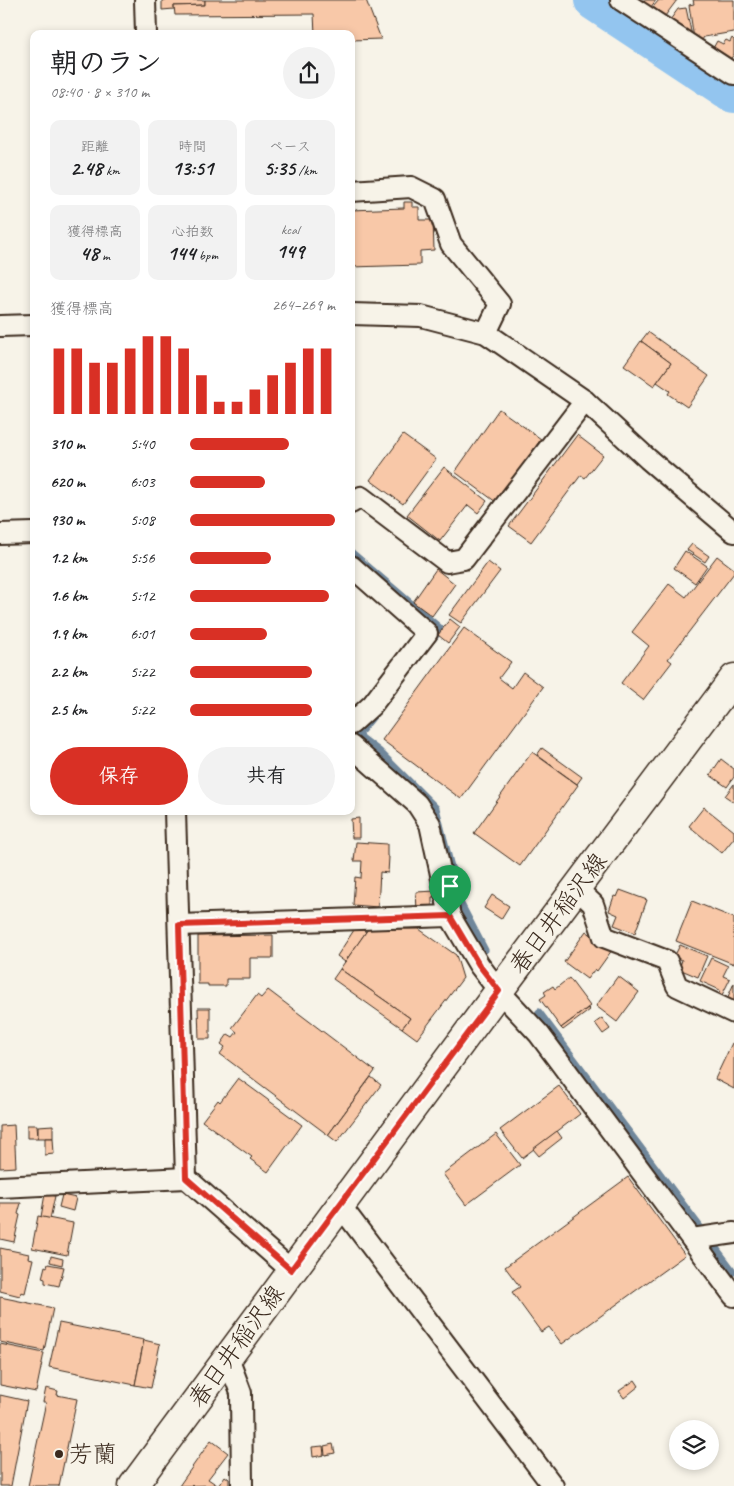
<!DOCTYPE html>
<html lang="ja">
<meta charset="utf-8">
<style>
body{margin:0;font-family:Caveat,"Klee One",sans-serif;background:#f2f2f2;color:#202124;height:100vh;display:flex;flex-direction:column;font-size:19px;white-space:nowrap}
*{box-sizing:border-box;margin:0}
p{font-size:16px;color:#757577}
.icon{flex:none;width:28px;height:28px;fill:none;stroke:currentColor;stroke-width:2;stroke-linecap:round;stroke-linejoin:round}
.map{position:relative;flex:1;overflow:hidden}
.panel{position:absolute;left:30px;top:30px;width:325px;height:785px;display:flex;flex-direction:column;background:#fff;border-radius:10px;box-shadow:0 2px 8px #0003}
.panel>*{flex:none}
.fabs{position:absolute;left:669px;top:1420px;display:grid;gap:10px}
.fabs a{display:grid;place-items:center;width:50px;height:50px;border-radius:50%;background:#fff;box-shadow:0 2px 8px #0003;font-size:25px}
.pin{position:absolute;display:grid;place-items:center;width:42px;height:42px;color:#fff;margin:-51px -21px;border-radius:50% 50% 50% 0;rotate:-45deg;box-shadow:0 0 5px #0007}
.pin .icon{rotate:45deg}
.round{display:grid;place-items:center;flex:none;width:52px;height:52px;border-radius:26px;background:#f2f2f2}
.head{display:flex;align-items:center;justify-content:space-between;height:85px;padding:0 20px}
h1{font-size:28px;font-weight:700;line-height:38px}
.metrics{display:grid;grid-template-columns:repeat(3,1fr);gap:8px;height:85px;padding:5px 20px}
.metrics div{display:grid;align-content:center;border-radius:10px;background:#f2f2f2;text-align:center}
.metrics b{font-size:21px;font-weight:700}
.metrics small{font-size:14px;font-weight:400}
.metrics p{font-size:14px}
.chart{height:140px;padding:10px 20px}
.chart p{display:flex;justify-content:space-between}
.chart svg{width:100%;height:90px;margin-top:5px;stroke:#d93025;stroke-width:6}
.button{display:flex;gap:10px;margin-top:auto;padding:10px 20px}
.button a{flex:1;height:58px;border-radius:30px;background:#d93025;color:#fff;font-size:20px;font-weight:700;line-height:58px;text-align:center}
.button a+a{background:#f2f2f2;color:#202124}
ul{padding:0 20px;list-style:none;font-size:16px}
li{display:grid;grid-template-columns:80px 60px 1fr;align-items:center;height:38px}
li i{height:12px;border-radius:6px;background:#d93025}
.map>svg:first-child{display:block}
.lines{fill:none;stroke-linecap:round;stroke-linejoin:round}
.stream{stroke:#70879b;stroke-width:7}
.river{stroke:#93c5ef;stroke-width:42}
.building{fill:#f8c8a8;stroke:#3b2a1e}
.minor-casing{stroke:#3b2a1e;stroke-width:24}
.primary-casing{stroke:#3b2a1e;stroke-width:31}
.minor{stroke:#f7f3e8;stroke-width:20}
.primary{stroke:#f7f3e8;stroke-width:28}
.route-casing{stroke:#fff;stroke-width:10}
.route{stroke:#d93025;stroke-width:6}
.poi-dot{fill:#3b2a1e;stroke:#f7f3e8;stroke-width:2}
.labels{text-anchor:middle;dominant-baseline:central;stroke-width:4;stroke-linejoin:round;paint-order:stroke}
.street-label{font-size:24px;fill:#3b2a1e;stroke:#f7f3e8}
.poi-label{font-size:24px;fill:#3b2a1e;stroke:#f7f3e8;text-anchor:start}
</style>
<div class="map">
<svg width="734" height="1486" viewBox="0 0 734 1486">
<rect width="100%" height="100%" fill="#f7f3e8"/>
<filter id="ink" filterUnits="userSpaceOnUse"><feTurbulence type="fractalNoise" baseFrequency=".02" numOctaves="2"/><feDisplacementMap in="SourceGraphic" scale="10" xChannelSelector="R" yChannelSelector="G"/><feConvolveMatrix kernelMatrix="1 2 1 2 8 2 1 2 1" color-interpolation-filters="sRGB"/></filter>
<g filter="url(#ink)">
<g class="lines">
<g class="stream">
<path d="M351 552 441 629 432 640"/>
<path d="M375 714 358 735 379 751 436 808 460 902 485 950"/>
<path d="M539 1012 734 1272"/>
</g>
<path class="river" d="M595 0 734 92"/>
</g>
<g class="building">
<path d="M162 0H205V5L174 6V9L162 10Z"/>
<path d="M205 0H366L381 39 351 40V34H315L314 14 175 15 174 6 205 5Z"/>
<path d="M642 0H656L651 7Z"/>
<path d="M659 0H677L665 16 653 7Z"/>
<path d="M693 0H734V32L704 37 702 40 694 39 689 5 694 4Z"/>
<path d="M686 8 692 36 670 20 678 9Z"/>
<path d="M732 38 734 40V54L730 60 712 50 717 41 723 44 726 40 730 42Z"/>
<path d="M404 202H412V207H419V220H433L434 250 420 251V265L351 267V210L404 208Z"/>
<path d="M648 332 709 376 687 407 668 394 670 391 657 382 671 363 641 341Z"/>
<path d="M641 341 671 363 654 386 624 365Z"/>
<path d="M499 409 541 439 496 502 455 472Z"/>
<path d="M403 435 436 459 403 504 370 480Z"/>
<path d="M577 435 603 455 585 478 581 475 531 542 509 526Z"/>
<path d="M444 467 487 501 478 513 468 505 440 541 407 515Z"/>
<path d="M692 544 709 556 705 562 687 550Z"/>
<path d="M685 551 707 566 695 583 674 568Z"/>
<path d="M717 556 734 569V573L668 659 672 662 643 700 621 683 649 646 632 632 669 584 686 597Z"/>
<path d="M488 562 500 571 461 623 449 615Z"/>
<path d="M436 569 455 584 432 616 413 602Z"/>
<path d="M450 619 460 627 448 643 438 635Z"/>
<path d="M464 628 511 662 499 678 512 688 523 672 543 687 461 799 382 740Z"/>
<path d="M542 748 582 777 577 784 537 755Z"/>
<path d="M532 752 578 785 520 866 474 833Z"/>
<path d="M721 759 734 769V777L727 787 710 775Z"/>
<path d="M734 784V802L725 796Z"/>
<path d="M704 807 734 831V838L722 853 689 826Z"/>
<path d="M359 818V838H352L351 819Z"/>
<path d="M356 842 387 844V856L389 857 388 873 380 872 378 907 353 905 355 877 361 878 362 861H354Z"/>
<path d="M620 890 647 900 635 933 614 925 618 915 609 911 614 896 617 897Z"/>
<path d="M436 891V897H432V909L417 910 416 892Z"/>
<path d="M492 895 509 906 501 919 484 908Z"/>
<path d="M692 901 734 918V964L676 941Z"/>
<path d="M362 929 366 932 345 962 337 956 354 930Z"/>
<path d="M368 929H419L456 955 463 978 417 1039 402 1028 410 1018 340 969Z"/>
<path d="M586 931 612 950 597 971 595 969 587 979 564 962Z"/>
<path d="M273 935V958H250V979H226V986H208V984H198V936Z"/>
<path d="M680 945 707 956 698 977 679 969 682 960 674 957Z"/>
<path d="M711 958 728 966 723 976 730 979 721 997 718 995 720 990 700 981Z"/>
<path d="M340 969 410 1018 402 1028 333 979Z"/>
<path d="M618 976 639 992 617 1022 596 1006Z"/>
<path d="M569 978 590 1006 561 1028 540 999 546 995 544 992 553 986 555 989Z"/>
<path d="M734 983V1001L727 999Z"/>
<path d="M268 990 375 1071 328 1135 220 1054 225 1047 221 1044 228 1034 233 1037 237 1032 232 1028 257 995 261 998Z"/>
<path d="M198 1008H210V1039H199Z"/>
<path d="M588 1008 590 1010 563 1030 561 1028Z"/>
<path d="M602 1018 610 1029 603 1034 595 1023Z"/>
<path d="M732 1043 734 1044V1089L715 1079Z"/>
<path d="M371 1077 381 1085 337 1142 328 1135Z"/>
<path d="M238 1078 302 1125 268 1172 250 1159 252 1157 202 1121 218 1100 220 1102Z"/>
<path d="M559 1086 580 1114 522 1158 500 1130Z"/>
<path d="M14 1125 16 1167 0 1168V1126Z"/>
<path d="M27 1125H37L38 1138H27Z"/>
<path d="M53 1125V1138H38V1126Z"/>
<path d="M557 1131 562 1138 539 1156 533 1149Z"/>
<path d="M496 1134 520 1165 466 1205 443 1174Z"/>
<path d="M45 1138H53L54 1154 45 1155Z"/>
<path d="M628 1177 685 1255 562 1344 549 1327 541 1332 512 1292 520 1287 505 1267Z"/>
<path d="M45 1194 55 1196 50 1219 41 1217Z"/>
<path d="M62 1195 76 1198 73 1211 59 1207Z"/>
<path d="M0 1203H21L18 1214 20 1215 14 1242 0 1239Z"/>
<path d="M38 1216 73 1223 67 1255 32 1248Z"/>
<path d="M0 1248 29 1254 28 1258 33 1259 25 1293 21 1292 20 1296 0 1291Z"/>
<path d="M51 1256 63 1259 62 1265 50 1262Z"/>
<path d="M48 1264 64 1267 59 1286 45 1283V1279L42 1278 45 1266 47 1267Z"/>
<path d="M0 1297 53 1308 44 1351 0 1342Z"/>
<path d="M59 1323 144 1340 135 1385 49 1367Z"/>
<path d="M144 1340 160 1344 151 1388 135 1385Z"/>
<path d="M0 1344 44 1353 36 1392 0 1385Z"/>
<path d="M635 1380 639 1386 624 1398 619 1391Z"/>
<path d="M46 1388 58 1391 57 1395 77 1399 59 1486H28L46 1402H43Z"/>
<path d="M0 1395 27 1401 11 1486H0Z"/>
<path d="M211 1440 228 1453 208 1479 217 1485 179 1486Z"/>
<path d="M333 1444 335 1453 325 1455 324 1446Z"/>
<path d="M323 1446 324 1455 313 1457 312 1447Z"/>
<path d="M225 1476 229 1479V1486H218Z"/>
</g>
<g class="lines">
<defs>
<g id="minor">
<path d="M145 0 146 34"/>
<path d="M621 0 734 74"/>
<path d="M351 191 411 187 435 199 451 244 500 304 486 333"/>
<path d="M351 314 421 316 486 333 585 401 648 459 734 532"/>
<path d="M0 326 34 325"/>
<path d="M351 503 361 497 447 562 464 559 585 401"/>
<path d="M0 534 34 533"/>
<path d="M351 566 427 633 372 705 351 724"/>
<path d="M351 746 417 804 430 824 450 916 479 965 499 991 539 1034 734 1296"/>
<path d="M175 811 186 1178 291 1270"/>
<path d="M577 889 593 904 604 937 667 961 677 986 734 1013"/>
<path d="M179 925 450 916"/>
<path d="M0 1187 186 1178"/>
<path d="M340 1205 553 1486"/>
<path d="M692 1239 734 1233"/>
<path d="M228 1358 241 1393 242 1486"/>
</g>
<path id="primary" d="M133 1486 499 991 734 678"/>
</defs>
<use href="#minor" class="minor-casing"/>
<use href="#primary" class="primary-casing"/>
<use href="#minor" class="minor"/>
<use href="#primary" class="primary"/>
</g>
</g>
<g class="lines" filter="url(#ink)">
<defs>
<path id="route" d="M450 916 479 965 499 991 291 1270 186 1178 179 925Z"/>
</defs>
<use href="#route" class="route-casing"/>
<use href="#route" class="route"/>
</g>
<circle class="poi-dot" cx="59" cy="1454" r="5"/>
<g class="labels">
<g class="street-label">
<text transform="translate(558 913) rotate(-53)">春日井稲沢線</text>
<text transform="translate(236 1346) rotate(-54)">春日井稲沢線</text>
</g>
<g class="poi-label">
<text x="69" y="1454">芳蘭</text>
</g>
</g>
</svg>
<div class="fabs">
<a><svg class="icon" aria-label="layers" viewBox="0 0 24 24"><path d="M12 4l9 5-9 5-9-5zM3 14l9 5 9-5"/></svg></a>
</div>
<div class="pin" style="left:450px;top:916px;background:#1e9e55"><svg class="icon" aria-label="arrive" viewBox="0 0 24 24"><path d="M6 21V4h12l-3 4 3 4H6"/></svg></div>
<section class="panel">
<div class="head"><div><h1>朝のラン</h1><p>08:40 · 8 × 310 m</p></div><a class="round"><svg class="icon" aria-label="share" viewBox="0 0 24 24"><path d="M12 15V3M7 8l5-5 5 5M5 13v7h14v-7"/></svg></a></div>
<div class="metrics">
<div><p>距離</p><b>2.48<small> km</small></b></div>
<div><p>時間</p><b>13:51</b></div>
<div><p>ペース</p><b>5:35<small> /km</small></b></div>
</div>
<div class="metrics">
<div><p>獲得標高</p><b>48<small> m</small></b></div>
<div><p>心拍数</p><b>144<small> bpm</small></b></div>
<div><p>kcal</p><b>149</b></div>
</div>
<div class="chart"><p><span>獲得標高</span>264–269 m</p>
<svg viewBox="0 0 160 44" preserveAspectRatio="none"><path d="M5 44V12M15 44V12M25 44V19M35 44V19M45 44V12M55 44V6M65 44V6M75 44V12M85 44V25M95 44V38M105 44V38M115 44V32M125 44V25M135 44V19M145 44V12M155 44V12"/></svg>
</div>
<ul>
<li><b>310 m</b>5:40<i style="width:68%"></i></li>
<li><b>620 m</b>6:03<i style="width:52%"></i></li>
<li><b>930 m</b>5:08<i style="width:100%"></i></li>
<li><b>1.2 km</b>5:56<i style="width:56%"></i></li>
<li><b>1.6 km</b>5:12<i style="width:96%"></i></li>
<li><b>1.9 km</b>6:01<i style="width:53%"></i></li>
<li><b>2.2 km</b>5:22<i style="width:84%"></i></li>
<li><b>2.5 km</b>5:22<i style="width:84%"></i></li>
</ul>
<div class="button"><a>保存</a><a>共有</a></div>
</section>
</div>
